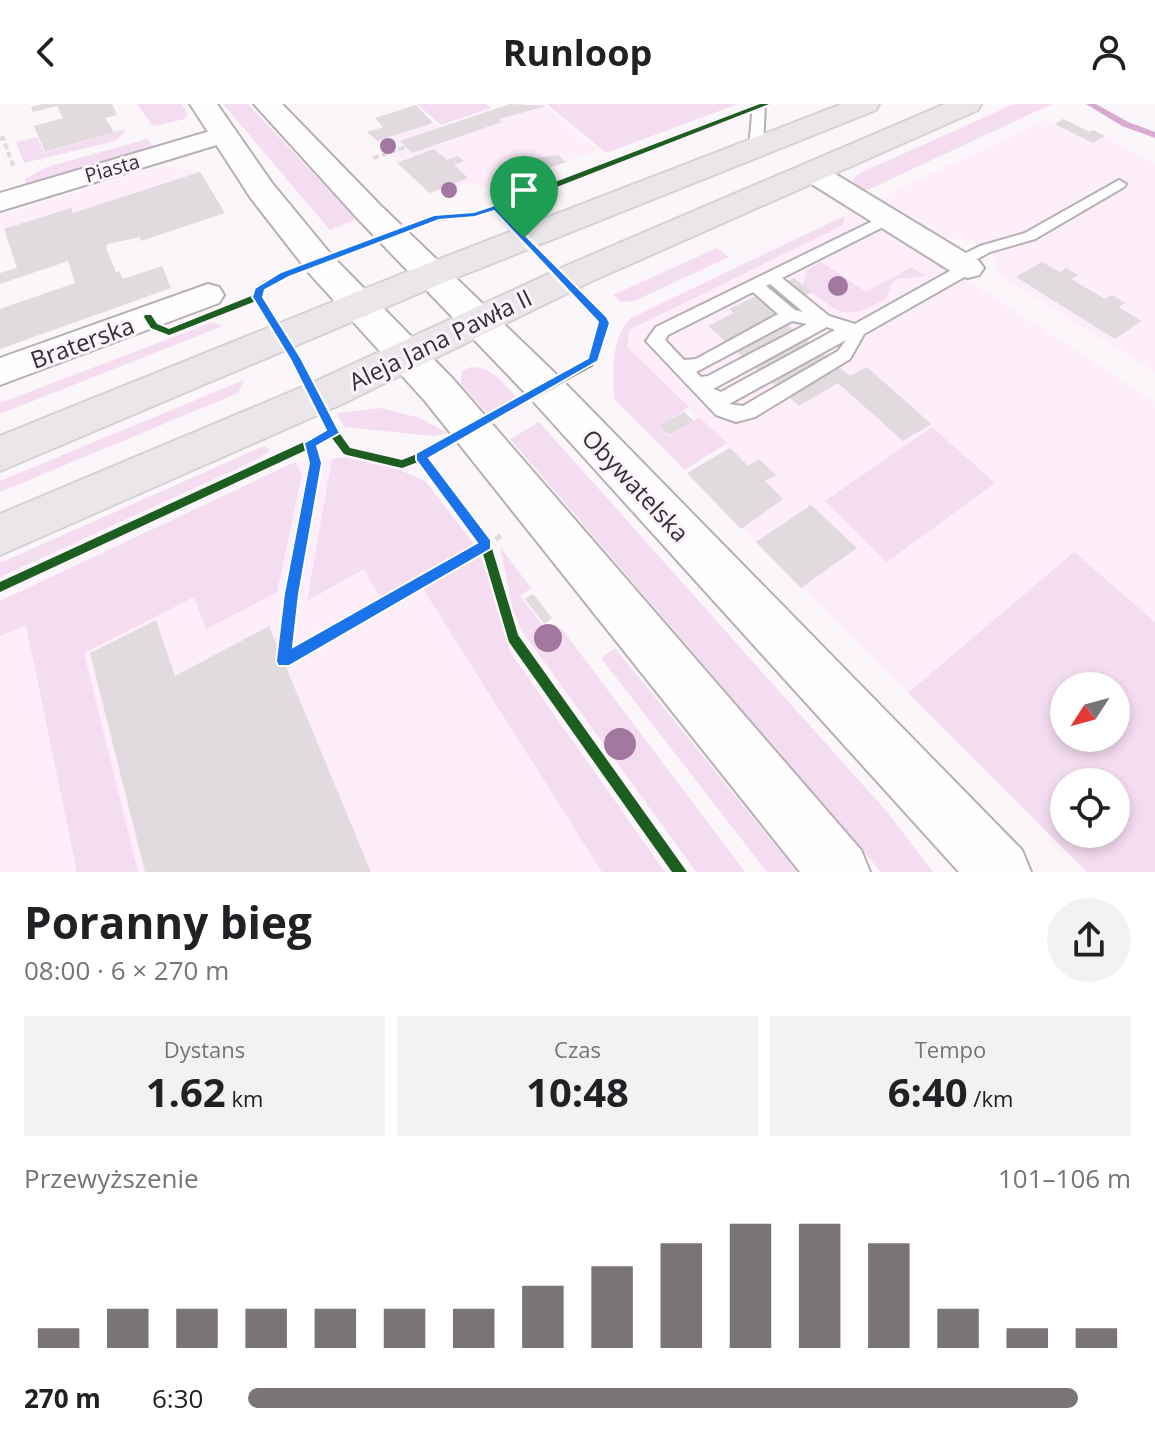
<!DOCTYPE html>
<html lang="pl">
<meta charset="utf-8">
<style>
body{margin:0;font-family:"Open Sans",sans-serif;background:#f2f2f2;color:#202124;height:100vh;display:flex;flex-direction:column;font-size:30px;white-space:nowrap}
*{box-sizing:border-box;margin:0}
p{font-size:26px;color:#757577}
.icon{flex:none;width:44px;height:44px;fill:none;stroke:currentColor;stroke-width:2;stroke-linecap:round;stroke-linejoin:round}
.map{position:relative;height:768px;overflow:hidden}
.details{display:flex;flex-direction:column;background:#fff;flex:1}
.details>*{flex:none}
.needle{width:52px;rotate:234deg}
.fabs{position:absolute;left:1050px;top:568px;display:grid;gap:16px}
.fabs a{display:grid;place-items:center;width:80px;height:80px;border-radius:50%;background:#fff;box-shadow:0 4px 12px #0003;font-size:40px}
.pin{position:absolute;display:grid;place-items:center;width:68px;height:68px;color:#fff;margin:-82px -34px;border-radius:50% 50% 50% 0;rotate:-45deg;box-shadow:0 0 8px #0007}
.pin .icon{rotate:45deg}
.round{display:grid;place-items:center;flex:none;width:84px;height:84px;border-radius:42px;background:#f2f2f2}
.overview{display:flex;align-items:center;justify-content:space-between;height:136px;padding:0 24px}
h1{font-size:44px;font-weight:700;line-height:60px}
.stats{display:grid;grid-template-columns:repeat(3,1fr);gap:12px;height:136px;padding:8px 24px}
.stats div{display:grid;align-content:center;border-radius:0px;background:#f2f2f2;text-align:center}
.stats b{font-size:40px;font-weight:700}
.stats small{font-size:22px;font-weight:400}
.stats p{font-size:22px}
.chart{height:224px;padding:16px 24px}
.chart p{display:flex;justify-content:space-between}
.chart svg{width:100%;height:144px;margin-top:8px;stroke:#7a7479;stroke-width:6}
ul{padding:0 24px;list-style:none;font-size:26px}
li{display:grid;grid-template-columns:128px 96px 1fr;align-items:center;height:60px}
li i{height:20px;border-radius:10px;background:#7a7479}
header{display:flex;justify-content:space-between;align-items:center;height:104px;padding:0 24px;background:#fff;font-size:36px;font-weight:700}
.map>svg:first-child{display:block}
.built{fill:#fdeefa}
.green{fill:#f4dcf1;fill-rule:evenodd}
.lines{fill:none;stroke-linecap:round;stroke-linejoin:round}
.stream{fill:#d8acd2;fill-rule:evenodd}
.building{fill:#e1dadf}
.lane-casing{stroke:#b6b0b5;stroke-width:4}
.street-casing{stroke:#b6b0b5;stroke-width:4}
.secondary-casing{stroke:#b6b0b5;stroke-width:4}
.primary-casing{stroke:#d5d2d5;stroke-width:4}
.path-far2{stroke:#dedcde;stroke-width:4;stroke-dasharray:6 3;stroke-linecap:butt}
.path-far1{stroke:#dedcde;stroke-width:5;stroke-dasharray:7 4;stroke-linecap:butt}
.path{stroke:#dedcde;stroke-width:6;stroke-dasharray:10 5;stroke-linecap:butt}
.lane{fill:#fefefe;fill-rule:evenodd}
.street{fill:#fefefe;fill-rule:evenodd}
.secondary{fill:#fefefe;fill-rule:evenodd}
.primary{fill:#ebe6ea;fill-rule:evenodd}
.cycleway-casing{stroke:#fdf4fb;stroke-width:5}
.cycleway{fill:#1b5e20;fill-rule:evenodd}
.tree{fill:#a2789f}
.route{fill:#1a73e8;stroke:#fff;stroke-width:2;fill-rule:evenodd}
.labels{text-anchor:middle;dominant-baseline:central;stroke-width:6;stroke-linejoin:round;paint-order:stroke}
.far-street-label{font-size:20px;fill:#352e34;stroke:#fdf4fb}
.street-label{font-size:24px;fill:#352e34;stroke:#fdf4fb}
</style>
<header><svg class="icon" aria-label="back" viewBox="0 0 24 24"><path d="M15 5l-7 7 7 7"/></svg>Runloop<svg class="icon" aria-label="person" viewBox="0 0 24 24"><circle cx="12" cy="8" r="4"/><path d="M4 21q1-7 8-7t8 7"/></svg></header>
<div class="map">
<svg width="1155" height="768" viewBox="0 0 1155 768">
<rect width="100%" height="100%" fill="#fbf6fa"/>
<g class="built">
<path d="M511 0H543L598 46 487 85 472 80 429 90 377 37 433 19 440 23Z"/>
<path d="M1048 15 1055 20 1063 15 1090 28 1093 26 1155 60V268L996 169 995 153 985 145 968 135 935 134 874 97Z"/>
<path d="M161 62 200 68 218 97 17 164 0 112Z"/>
<path d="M859 105 1155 298V518L1074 448 908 589 687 369 729 343 627 243 629 226 842 121 844 112Z"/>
<path d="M315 351 332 355 346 353 400 366 425 377 482 452 510 548 665 768H0V532L43 511 37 480Z"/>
</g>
<g class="green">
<path d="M137 0H182L188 10 185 15 153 22Z"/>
<path d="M223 0H248L356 115 330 126Z"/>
<path d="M417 0H486L491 4 441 21Z"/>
<path d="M547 0H738L606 49Z"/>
<path d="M1014 0H1052L861 89 852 78 858 70Z"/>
<path d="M124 25 125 28 115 37 24 59 16 38 37 33 44 49Z"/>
<path d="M148 35 155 46 26 83 25 75 47 63Z"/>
<path d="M844 112 843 121 629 226 627 243 689 303 659 323 669 332 699 313 727 339 685 366 614 295C613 267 611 234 631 214Z"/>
<path d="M717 144 729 153 634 197 621 198 613 191Z"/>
<path d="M821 158 866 188 912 163 926 172 897 175 891 180 887 194C844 220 838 208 803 181L807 166Z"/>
<path d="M213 218 221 221 220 223 0 310V299Z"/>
<path d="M471 263C493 263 503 279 517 294L488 310 461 281 462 267Z"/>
<path d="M244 276 238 289 0 388V377Z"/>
<path d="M381 304 420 314 447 329 433 332 345 323 336 309Z"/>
<path d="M539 318 887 708 933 768H881L510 335Z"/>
<path d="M932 323 995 379 887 458 825 397Z"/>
<path d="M264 342 271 346 258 355 0 473V459Z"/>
<path d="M346 353 400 366 425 377 474 440 380 493 364 465 307 497 332 355Z"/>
<path d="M295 358 302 370 277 488 206 525 194 493 84 549 138 768H77L26 521 0 532V497Z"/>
<path d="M500 443 531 484 520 492 550 531 561 524 745 768H696L522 527 513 506Z"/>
<path d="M1074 448 1155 518V768H1087L908 589ZM1064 582H1116V634H1064ZM1064 678H1116V730H1064Z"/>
<path d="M482 452 510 548 665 768H602L423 485Z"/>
<path d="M615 544 797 768H767L601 554Z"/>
</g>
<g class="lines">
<path class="stream" d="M1086 0H1096L1128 18 1155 28V34L1122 22Z"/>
</g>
<g class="building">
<path d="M43 0H112L117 11 105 14 114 28 45 48 34 22 63 14 57 2 33 8 31 3Z"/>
<path d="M510 0 546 2 499 15 502 18 412 49 400 37Z"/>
<path d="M416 1 433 19 377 37 367 28 383 23 375 14Z"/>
<path d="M1063 15 1090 28 1093 26 1105 32 1093 39 1055 20Z"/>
<path d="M434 45 447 56 458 52 464 57 454 61 468 74 430 89 397 59Z"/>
<path d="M558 51 566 58 513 76 502 65 524 56Z"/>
<path d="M200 68 225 109 141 137 140 133 107 140 106 144 116 168 119 167 123 175 162 162 171 184 0 245V205L75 179 68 157 0 180V169L17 164 4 125 71 104 73 109Z"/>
<path d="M1042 158 1060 168 1066 164 1078 171 1071 175 1105 195 1112 191 1119 195 1125 199 1119 203 1141 217 1115 235 1016 173Z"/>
<path d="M794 174 812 188 772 208 850 272 867 263 931 320 903 337 838 279 799 302 708 222 734 209 729 205Z"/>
<path d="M684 308 694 317 669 331 659 322Z"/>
<path d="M730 344 748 362 759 355 776 371 765 377 783 395 741 425 687 369Z"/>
<path d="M811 401 857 444 801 484 756 438Z"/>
<path d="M533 490 552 514 544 520 525 495Z"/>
<path d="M156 516 175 572 269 522 371 768H145L90 549Z"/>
</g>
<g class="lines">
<defs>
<g id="lane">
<path d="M753 0H765L763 44 756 48 749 44Z"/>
<path d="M1119 76 1126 80 1124 83 1035 135 990 148 970 159 976 164 973 168 864 230 850 255 755 313 736 318 716 311 646 237 656 223 883 112H893V118L782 174 829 212 855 220 957 163 951 159 954 155 980 142 1025 129ZM770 180 803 208 795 206 766 182ZM753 188 778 210 696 255 684 256 665 236 668 231ZM792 217 807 220 708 272 701 273 696 268ZM827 223 835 226 721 288 713 285ZM846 236 838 247 743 302 729 300Z"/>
</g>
<g id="street">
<path d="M224 23 233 26 237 31 233 36 0 107V89Z"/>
<path d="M812 60 822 62 979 157 984 164 979 171 968 174 957 171 802 74 798 68 802 62Z"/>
<path d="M208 180 219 183 224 191 219 199 0 281V254Z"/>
</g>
<g id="secondary">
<path d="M190 0H217L272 79 333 153 453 275 861 746 870 768H800L425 297 309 169 250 93Z"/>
<path d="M254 0H282L381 102 560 274 1022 746 1031 768H959L532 296 359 116Z"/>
</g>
<g id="primary">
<path d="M842 0H879L876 6 443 179 0 367V332L419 163Z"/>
<path d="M945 0H981L978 6 592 177 340 301 0 451V410L312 279 568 161Z"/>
</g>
</defs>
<use href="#lane" class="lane-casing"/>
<use href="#street" class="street-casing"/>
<use href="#secondary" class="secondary-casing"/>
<use href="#primary" class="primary-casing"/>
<g class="path-far2">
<path d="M0 35 3 34 14 64"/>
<path d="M373 54 406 43"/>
</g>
<g class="path-far1">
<path d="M300 441 315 359 310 339"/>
<path d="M486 441 501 432"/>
</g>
<path class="path" d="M300 439 284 557 489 439"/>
<use href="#lane" class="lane"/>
<use href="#street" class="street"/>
<use href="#secondary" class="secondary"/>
<use href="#primary" class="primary"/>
<defs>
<path id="cycleway" d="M760 0H769L500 105 609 219 593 262 426 354 490 438 518 531 687 768H672L509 538 481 443 418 358 402 364 347 351 344 350 332 334 0 488V478L328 327 291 255 256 197 169 231 151 224 144 213 145 211H151L157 220 169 225 254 191 257 182 264 177 422 115 474 108 492 102ZM494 107 601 220 586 258 417 350 402 356 350 344 337 326 299 254 262 193 264 185 270 181 426 119 475 112Z"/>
</defs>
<use href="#cycleway" class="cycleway-casing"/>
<use href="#cycleway" class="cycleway"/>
</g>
<g class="tree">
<circle cx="388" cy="42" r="8"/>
<circle cx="449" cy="86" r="8"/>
<circle cx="838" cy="182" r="10"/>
<circle cx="548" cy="534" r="14"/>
<circle cx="620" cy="640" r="16"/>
</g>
<path class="route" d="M495 101 607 213 610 219 598 257 429 354 491 436V445L289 562H278L276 557 284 490 309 359 304 339 326 326 290 255 252 193 255 184 281 168 434 111 474 108ZM494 107 598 218 588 254 416 349V356L477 439 293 543 299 490 322 359 317 342 340 329 301 254 263 193 265 186 289 173 439 116 475 113Z"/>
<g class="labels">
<g class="far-street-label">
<text transform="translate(112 64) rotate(-16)">Piasta</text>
</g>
<g class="street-label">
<text transform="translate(440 235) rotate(-26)">Aleja Jana Pawła II</text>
<text transform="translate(82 238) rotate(-20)">Braterska</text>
<text transform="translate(636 381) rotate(47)">Obywatelska</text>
</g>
</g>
</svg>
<div class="fabs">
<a><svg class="needle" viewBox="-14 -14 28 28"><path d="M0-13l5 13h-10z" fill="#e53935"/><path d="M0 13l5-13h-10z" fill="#757577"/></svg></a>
<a><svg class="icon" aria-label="locate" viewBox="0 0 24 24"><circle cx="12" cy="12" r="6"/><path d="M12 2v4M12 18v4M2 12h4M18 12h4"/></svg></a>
</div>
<div class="pin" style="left:524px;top:134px;background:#1e9e55"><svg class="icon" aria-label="arrive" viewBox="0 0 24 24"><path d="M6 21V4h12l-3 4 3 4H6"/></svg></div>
</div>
<section class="details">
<div class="overview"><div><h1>Poranny bieg</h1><p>08:00 · 6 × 270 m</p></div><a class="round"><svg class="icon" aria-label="share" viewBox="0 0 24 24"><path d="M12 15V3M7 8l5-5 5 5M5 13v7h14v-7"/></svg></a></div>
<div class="stats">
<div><p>Dystans</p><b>1.62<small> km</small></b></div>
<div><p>Czas</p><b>10:48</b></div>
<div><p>Tempo</p><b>6:40<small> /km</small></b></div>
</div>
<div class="chart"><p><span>Przewyższenie</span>101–106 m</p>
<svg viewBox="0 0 160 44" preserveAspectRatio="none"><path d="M5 44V38M15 44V32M25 44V32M35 44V32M45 44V32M55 44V32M65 44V32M75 44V25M85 44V19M95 44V12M105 44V6M115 44V6M125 44V12M135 44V32M145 44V38M155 44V38"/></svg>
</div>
<ul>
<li><b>270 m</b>6:30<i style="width:94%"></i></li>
</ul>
</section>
